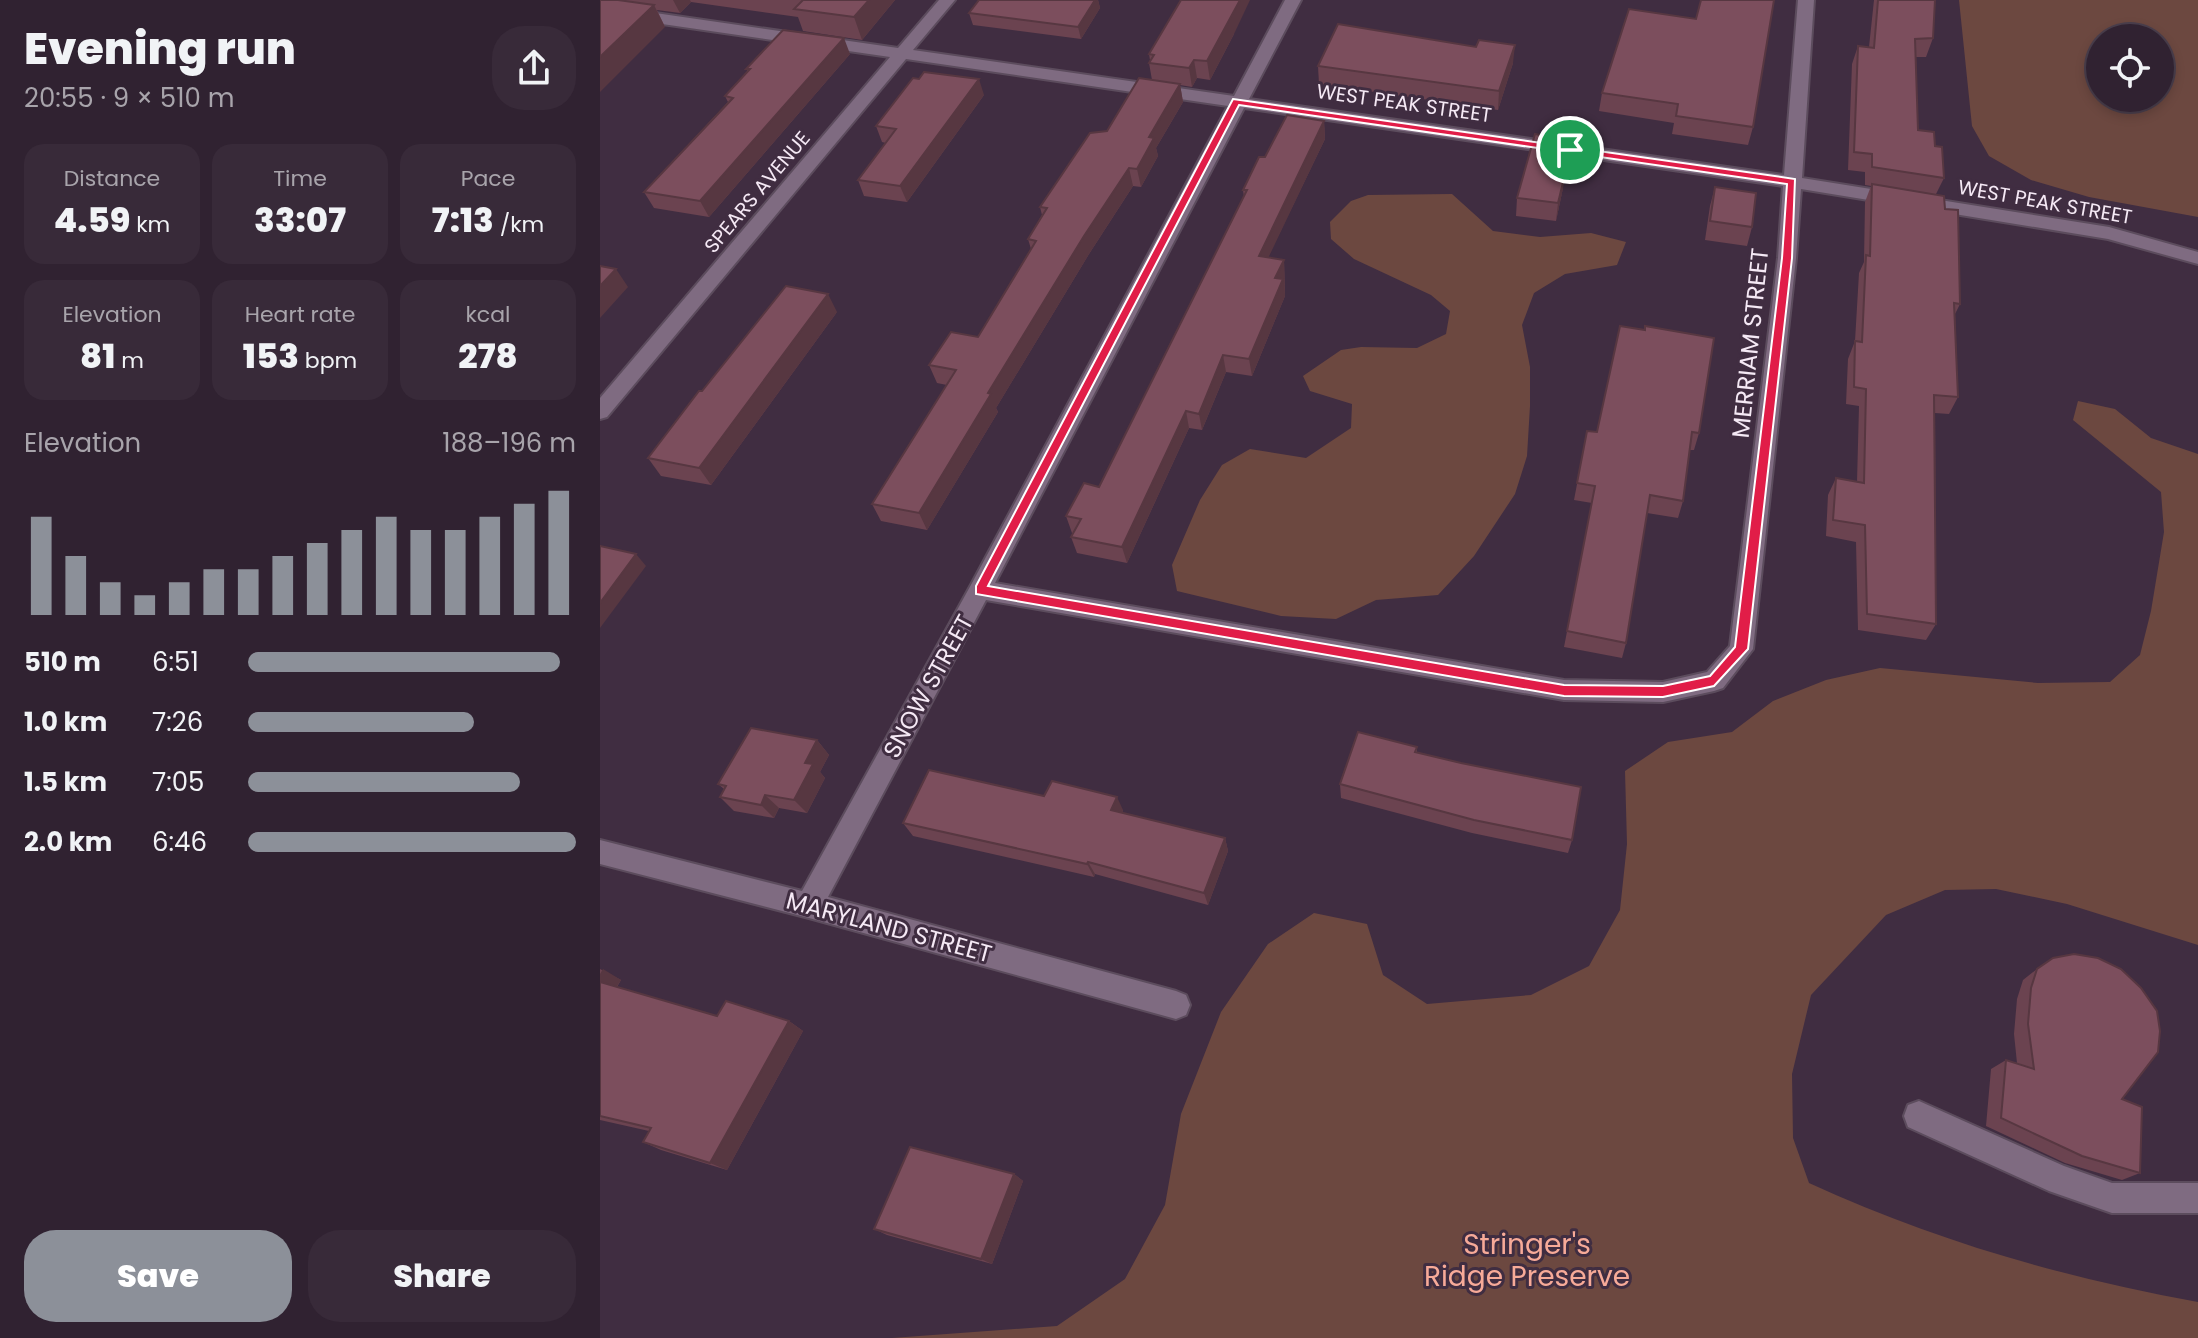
<!DOCTYPE html>
<meta charset="utf-8">
<style>
body{margin:0;font-family:Poppins,sans-serif;background:#382a39;color:#f1f3f6;height:100vh;display:flex;flex-direction:column;font-size:30px;white-space:nowrap}
*{box-sizing:border-box;margin:0}
p{font-size:26px;color:#a8a4ab}
.icon{flex:none;width:44px;height:44px;fill:none;stroke:currentColor;stroke-width:2;stroke-linecap:round;stroke-linejoin:round}
.map{position:relative;flex:1;overflow:hidden}
.details{display:flex;flex-direction:column;background:#302231;width:600px}
.details>*{flex:none}
.fabs{position:absolute;left:1486px;top:24px;display:grid;gap:16px}
.fabs a{display:grid;place-items:center;width:88px;height:88px;border-radius:50%;background:#302231;box-shadow:0 4px 12px #0003,0 0 0 2px #4b3f4d;font-size:40px}
.pin{position:absolute;display:grid;place-items:center;width:68px;height:68px;color:#fff;margin:-34px;border:4px solid #fff;border-radius:50%;box-shadow:0 2px 8px #0007}
.round{display:grid;place-items:center;flex:none;width:84px;height:84px;border-radius:32px;background:#382a39}
.headline{display:flex;align-items:center;justify-content:space-between;height:136px;padding:0 24px}
h1{font-size:44px;font-weight:800;line-height:60px}
.metrics{display:grid;grid-template-columns:repeat(3,1fr);gap:12px;height:136px;padding:8px 24px}
.metrics div{display:grid;align-content:center;border-radius:20px;background:#382a39;text-align:center}
.metrics b{font-size:34px;font-weight:800}
.metrics small{font-size:22px;font-weight:400}
.metrics p{font-size:22px}
.chart{height:224px;padding:16px 24px}
.chart p{display:flex;justify-content:space-between}
.chart svg{width:100%;height:144px;margin-top:8px;stroke:#8c9099;stroke-width:6}
.cta{display:flex;gap:16px;margin-top:auto;padding:16px 24px}
.cta a{flex:1;height:92px;border-radius:32px;background:#8c9099;color:#fff;font-size:32px;font-weight:800;line-height:92px;text-align:center}
.cta a+a{background:#382a39;color:#f1f3f6}
ul{padding:0 24px;list-style:none;font-size:26px}
li{display:grid;grid-template-columns:128px 96px 1fr;align-items:center;height:60px}
li i{height:20px;border-radius:10px;background:#8c9099}
main{display:flex;flex:1;min-height:0}
.map>svg:first-child{display:block}
.green{fill:#6c4840;fill-rule:evenodd}
.lines{fill:none;stroke-linecap:round;stroke-linejoin:round}
.minor-casing{stroke:#5c4c5d;stroke-width:4}
.minor{fill:#7f6b81;fill-rule:evenodd}
.wall{fill:#6b4350}
.shaded-wall{fill:#573741}
.building{fill:#7c4e5d;stroke:#573741;stroke-width:2}
.route{fill:#e11d48;stroke:#fff;stroke-width:2;fill-rule:evenodd}
.labels{text-anchor:middle;dominant-baseline:central;stroke-width:6;stroke-linejoin:round;paint-order:stroke}
.far-street-label{font-size:20px;fill:#f5e9f5;stroke:#402d41}
.street-label{font-size:24px;fill:#f5e9f5;stroke:#402d41}
.near-park-label{font-size:28px;fill:#f7aa98;stroke:#402d41}
</style>
<main>
<section class="details">
<div class="headline"><div><h1>Evening run</h1><p>20:55 · 9 × 510 m</p></div><a class="round"><svg class="icon" aria-label="share" viewBox="0 0 24 24"><path d="M12 15V3M7 8l5-5 5 5M5 13v7h14v-7"/></svg></a></div>
<div class="metrics">
<div><p>Distance</p><b>4.59<small> km</small></b></div>
<div><p>Time</p><b>33:07</b></div>
<div><p>Pace</p><b>7:13<small> /km</small></b></div>
</div>
<div class="metrics">
<div><p>Elevation</p><b>81<small> m</small></b></div>
<div><p>Heart rate</p><b>153<small> bpm</small></b></div>
<div><p>kcal</p><b>278</b></div>
</div>
<div class="chart"><p><span>Elevation</span>188–196 m</p>
<svg viewBox="0 0 160 44" preserveAspectRatio="none"><path d="M5 44V14M15 44V26M25 44V34M35 44V38M45 44V34M55 44V30M65 44V30M75 44V26M85 44V22M95 44V18M105 44V14M115 44V18M125 44V18M135 44V14M145 44V10M155 44V6"/></svg>
</div>
<ul>
<li><b>510 m</b>6:51<i style="width:95%"></i></li>
<li><b>1.0 km</b>7:26<i style="width:69%"></i></li>
<li><b>1.5 km</b>7:05<i style="width:83%"></i></li>
<li><b>2.0 km</b>6:46<i style="width:100%"></i></li>
</ul>
<div class="cta"><a>Save</a><a>Share</a></div>
</section>
<div class="map">
<svg width="1598" height="1338" viewBox="0 0 1598 1338">
<rect width="100%" height="100%" fill="#402d41"/>
<g class="green">
<path d="M1359 0H1598V217L1489 197 1431 180 1389 156 1372 126ZM1500 38H1560V98H1500Z"/>
<path d="M852 194 893 231 940 237 991 233 1026 242 1017 265 965 274 934 293 922 325 930 367V406L927 456 915 494 874 556 838 595 776 600 736 619 681 616 577 591 572 565 600 500 622 465 650 449 706 458 751 428 752 404 710 391 703 376 741 350 761 347 817 348 846 334 850 311 831 295 754 259 731 239 730 222 751 201 768 195Z"/>
<path d="M1478 401 1515 409 1551 438 1598 454V945L1467 904 1396 889 1345 890 1286 915 1211 995 1192 1074 1193 1138 1209 1183C1336 1241 1461 1277 1598 1302V1338H292L457 1326 525 1279 565 1205 581 1114 621 1012 668 944 714 913 767 924 783 975 827 1004 931 995 989 966 1020 910 1027 844 1025 771 1068 742 1132 732 1173 701 1226 680 1280 668 1438 683 1510 682 1540 655 1551 611 1564 532 1561 492 1473 420Z"/>
</g>
<g class="lines">
<defs>
<g id="minor">
<path d="M339 0H355L313 50 634 96 685 0H701L649 99 1184 175 1198 0H1214L1202 178 1509 227 1598 252V264L1508 239 1201 189 1196 258 1153 649 1123 688 1114 691 1063 702 964 700 386 600 228 897 576 991 586 995 590 1005 586 1015 576 1019 209 918 0 864V840L202 891 372 583 628 106 306 59 7 417 0 419V398L290 57 0 15V5L298 48ZM644 108 1183 186 1178 258 1130 646 1107 672 1063 682 964 680 395 583Z"/>
<path d="M1319 1101 1464 1166 1512 1183H1598V1213H1512L1449 1191 1308 1127 1304 1116 1308 1105Z"/>
</g>
</defs>
<use href="#minor" class="minor-casing"/>
<use href="#minor" class="minor"/>
</g>
<g class="wall">
<path d="M0 0H295L262 40 203 31 198 17 91 2 80 13 57 10 65 27Z"/>
<path d="M379 0H498L500 8 481 39 373 25 369 13Z"/>
<path d="M1274 0H1335L1333 38 1326 57H1316L1318 130 1335 146 1344 178 1336 194 1345 209 1360 304 1355 314 1358 397 1349 414 1335 413 1336 624 1326 640 1258 630 1256 542 1226 536 1228 495 1236 478 1257 482 1259 406 1246 404 1248 359 1255 341 1259 273 1264 262 1265 202 1271 186 1265 185V172L1248 170 1252 64 1258 46 1269 47Z"/>
<path d="M1096 19 1153 127 1148 145 1072 134 1074 123 999 111 1002 93Z"/>
<path d="M634 34 610 80 597 78 592 87 580 85 583 102 556 148 558 156 541 187 533 186 489 254 396 408 398 412 327 530 281 521 272 504 347 385 337 383 329 365 378 337 431 249 428 239 442 215 440 207 552 80 549 63 550 60 549 54Z"/>
<path d="M250 54 109 217 54 208 44 192 128 102 125 96 148 72 146 69Z"/>
<path d="M913 63 898 110 719 84 718 66Z"/>
<path d="M384 95 307 202 264 196 258 180 286 143 282 142 276 126Z"/>
<path d="M724 121 725 139 668 257 684 260 685 296 652 376 626 372 602 430 589 428 527 563 477 553 471 537 474 533H472L466 516 499 487 644 197 643 190 665 157Z"/>
<path d="M964 139 960 169 963 188 956 221 916 216 917 198Z"/>
<path d="M1115 187 1152 227 1147 246 1105 240 1110 206Z"/>
<path d="M237 312 111 485 61 476 48 458 102 391Z"/>
<path d="M1020 326 1099 433 1094 450H1090L1083 501 1078 518 1047 513 1026 643 1022 658 964 647 992 503 974 500 987 431 997 432Z"/>
<path d="M217 740 229 755 220 772 225 778 207 813 179 808 174 818 134 811 120 797 124 789 118 784Z"/>
<path d="M817 747V752L861 763 972 840 968 853 872 833 741 798 740 784Z"/>
<path d="M444 796 523 810 522 813 625 838 628 851 608 905 495 874 494 877 313 836 303 823Z"/>
<path d="M0 969 21 980 17 987 117 1016 189 1021 203 1031 127 1170 61 1150 43 1142 49 1131 0 1120Z"/>
<path d="M1437 969 1522 1099 1540 1173 1522 1180 1465 1163 1386 1126 1391 1069 1406 1060 1417 1063 1414 1034 1417 999 1423 980Z"/>
<path d="M414 1174 423 1181 392 1264 287 1235 274 1229Z"/>
</g>
<g class="shaded-wall">
<path d="M73 0H90L91 2 80 13Z"/>
<path d="M269 0H295L262 40 254 17Z"/>
<path d="M495 0H498L500 8 481 39 478 27Z"/>
<path d="M640 0H650L634 34 610 80 607 61Z"/>
<path d="M54 5 65 27 0 92V57Z"/>
<path d="M244 38 250 54 109 217 100 201Z"/>
<path d="M915 45 913 63 898 110 899 91Z"/>
<path d="M594 60 597 78 592 87 589 68Z"/>
<path d="M379 79 384 95 307 202 300 186Z"/>
<path d="M580 84 583 102 556 148 558 156 541 187 537 169 549 137Z"/>
<path d="M724 121 725 139 661 273 659 256Z"/>
<path d="M529 168 533 186 489 254 396 408 398 412 327 530 319 513 388 393 484 236Z"/>
<path d="M966 170 963 188 956 221 958 203Z"/>
<path d="M684 260 685 296 652 376 649 359 675 278Z"/>
<path d="M16 269 28 287 0 318V286Z"/>
<path d="M228 294 237 312 111 485 99 468Z"/>
<path d="M623 355 626 372 602 430 599 414Z"/>
<path d="M586 411 589 428 527 563 522 547Z"/>
<path d="M36 554 46 566 0 628V603Z"/>
<path d="M217 740 229 755 220 772 225 778 207 813 194 800 205 763Z"/>
<path d="M165 795 179 808 174 818 161 805Z"/>
<path d="M517 797 523 810 517 823 511 810Z"/>
<path d="M625 838 628 851 608 905 604 893Z"/>
<path d="M488 862 495 874 494 877 487 864Z"/>
<path d="M3 969 21 980 14 991 0 983V974Z"/>
<path d="M189 1021 203 1031 127 1170 110 1163Z"/>
<path d="M414 1174 423 1181 392 1264 381 1259Z"/>
</g>
<g class="building">
<path d="M0 0H18L54 5 0 57Z"/>
<path d="M203 0H269L254 17 194 9Z"/>
<path d="M379 0H495L478 27 369 13Z"/>
<path d="M581 0H640L607 61 594 60 589 68 549 63 554 55 549 54Z"/>
<path d="M1101 0H1174L1153 127 1076 116 1078 104 1002 93 1029 9 1096 19Z"/>
<path d="M1278 0H1335L1333 38 1315 39 1318 130 1334 132 1335 146 1342 147 1344 178 1272 167V154L1254 152 1258 46 1274 48Z"/>
<path d="M738 24 876 47 879 40 915 45 899 91 718 66Z"/>
<path d="M183 30 244 38 100 201 44 192 133 98 125 96 150 69H146Z"/>
<path d="M324 72 379 79 300 186 258 180 296 129 276 126 313 78 319 79Z"/>
<path d="M539 78 580 84 549 137 554 138 537 169 529 168 484 236 388 393 391 394 319 513 272 504 356 370 329 365 351 332 378 337 436 241 428 239 447 208 440 207 490 133 507 131Z"/>
<path d="M687 115 724 121 659 256 684 260 675 278 683 279 649 359 623 355 599 414 586 411 522 547 471 537 481 519 466 516 484 483 499 487 647 190H643L659 157H665Z"/>
<path d="M935 134 964 139 958 168 966 170 958 203 917 198Z"/>
<path d="M1272 184 1344 196 1345 209 1358 210 1360 304 1354 303 1358 397 1334 395 1336 624 1267 614 1265 525 1233 520 1236 478 1264 483 1266 389 1254 387 1255 341 1262 342 1266 255 1270 256Z"/>
<path d="M1115 187 1156 193 1152 227 1110 221Z"/>
<path d="M0 266 16 269 0 286Z"/>
<path d="M186 286 228 294 99 468 48 458 99 391H102Z"/>
<path d="M1020 326 1045 330V326L1114 338 1099 433 1092 432 1083 501 1050 495 1026 643 967 631 995 486 977 483 987 431 997 432Z"/>
<path d="M0 546 36 554 0 603Z"/>
<path d="M151 728 217 740 205 763 213 764 194 800 165 795 161 805 120 797 126 786 118 784Z"/>
<path d="M758 732 817 747 815 752 861 763 981 787 972 840 874 820 740 784Z"/>
<path d="M329 770 444 796 452 781 517 797 511 810 625 838 604 893 488 862 487 864 303 823Z"/>
<path d="M1474 954 1498 958 1521 969 1541 988 1557 1011 1560 1031 1558 1052 1522 1099 1542 1107 1540 1173 1482 1156 1401 1118 1406 1060 1434 1069 1428 1024 1431 988 1437 969 1453 958Z"/>
<path d="M0 982 117 1016 126 1001 189 1021 110 1163 43 1142 51 1128 0 1116Z"/>
<path d="M310 1147 414 1174 381 1259 274 1229Z"/>
</g>
<path class="route" d="M633 99 1195 179 1192 258 1148 649 1114 686 1063 697 964 696 376 594V586ZM639 105 1187 184 1182 258 1135 647 1110 676 1063 686 964 685 388 586Z"/>
<g class="labels">
<g class="far-street-label">
<text transform="translate(804 103) rotate(8)">WEST PEAK STREET</text>
<text transform="translate(157 192) rotate(-50)">SPEARS AVENUE</text>
<text transform="translate(1445 202) rotate(10)">WEST PEAK STREET</text>
</g>
<g class="street-label">
<text transform="translate(1150 343) rotate(-84)">MERRIAM STREET</text>
<text transform="translate(328 686) rotate(-61)">SNOW STREET</text>
<text transform="translate(289 927) rotate(15)">MARYLAND STREET</text>
</g>
<g class="near-park-label">
<text x="927" y="1244">Stringer's<tspan x="927" dy="32">Ridge Preserve</tspan></text>
</g>
</g>
</svg>
<div class="fabs">
<a><svg class="icon" aria-label="locate" viewBox="0 0 24 24"><circle cx="12" cy="12" r="6"/><path d="M12 2v4M12 18v4M2 12h4M18 12h4"/></svg></a>
</div>
<div class="pin" style="left:970px;top:150px;background:#1e9e55"><svg class="icon" aria-label="arrive" viewBox="0 0 24 24"><path d="M6 21V4h12l-3 4 3 4H6"/></svg></div>
</div>
</main>
